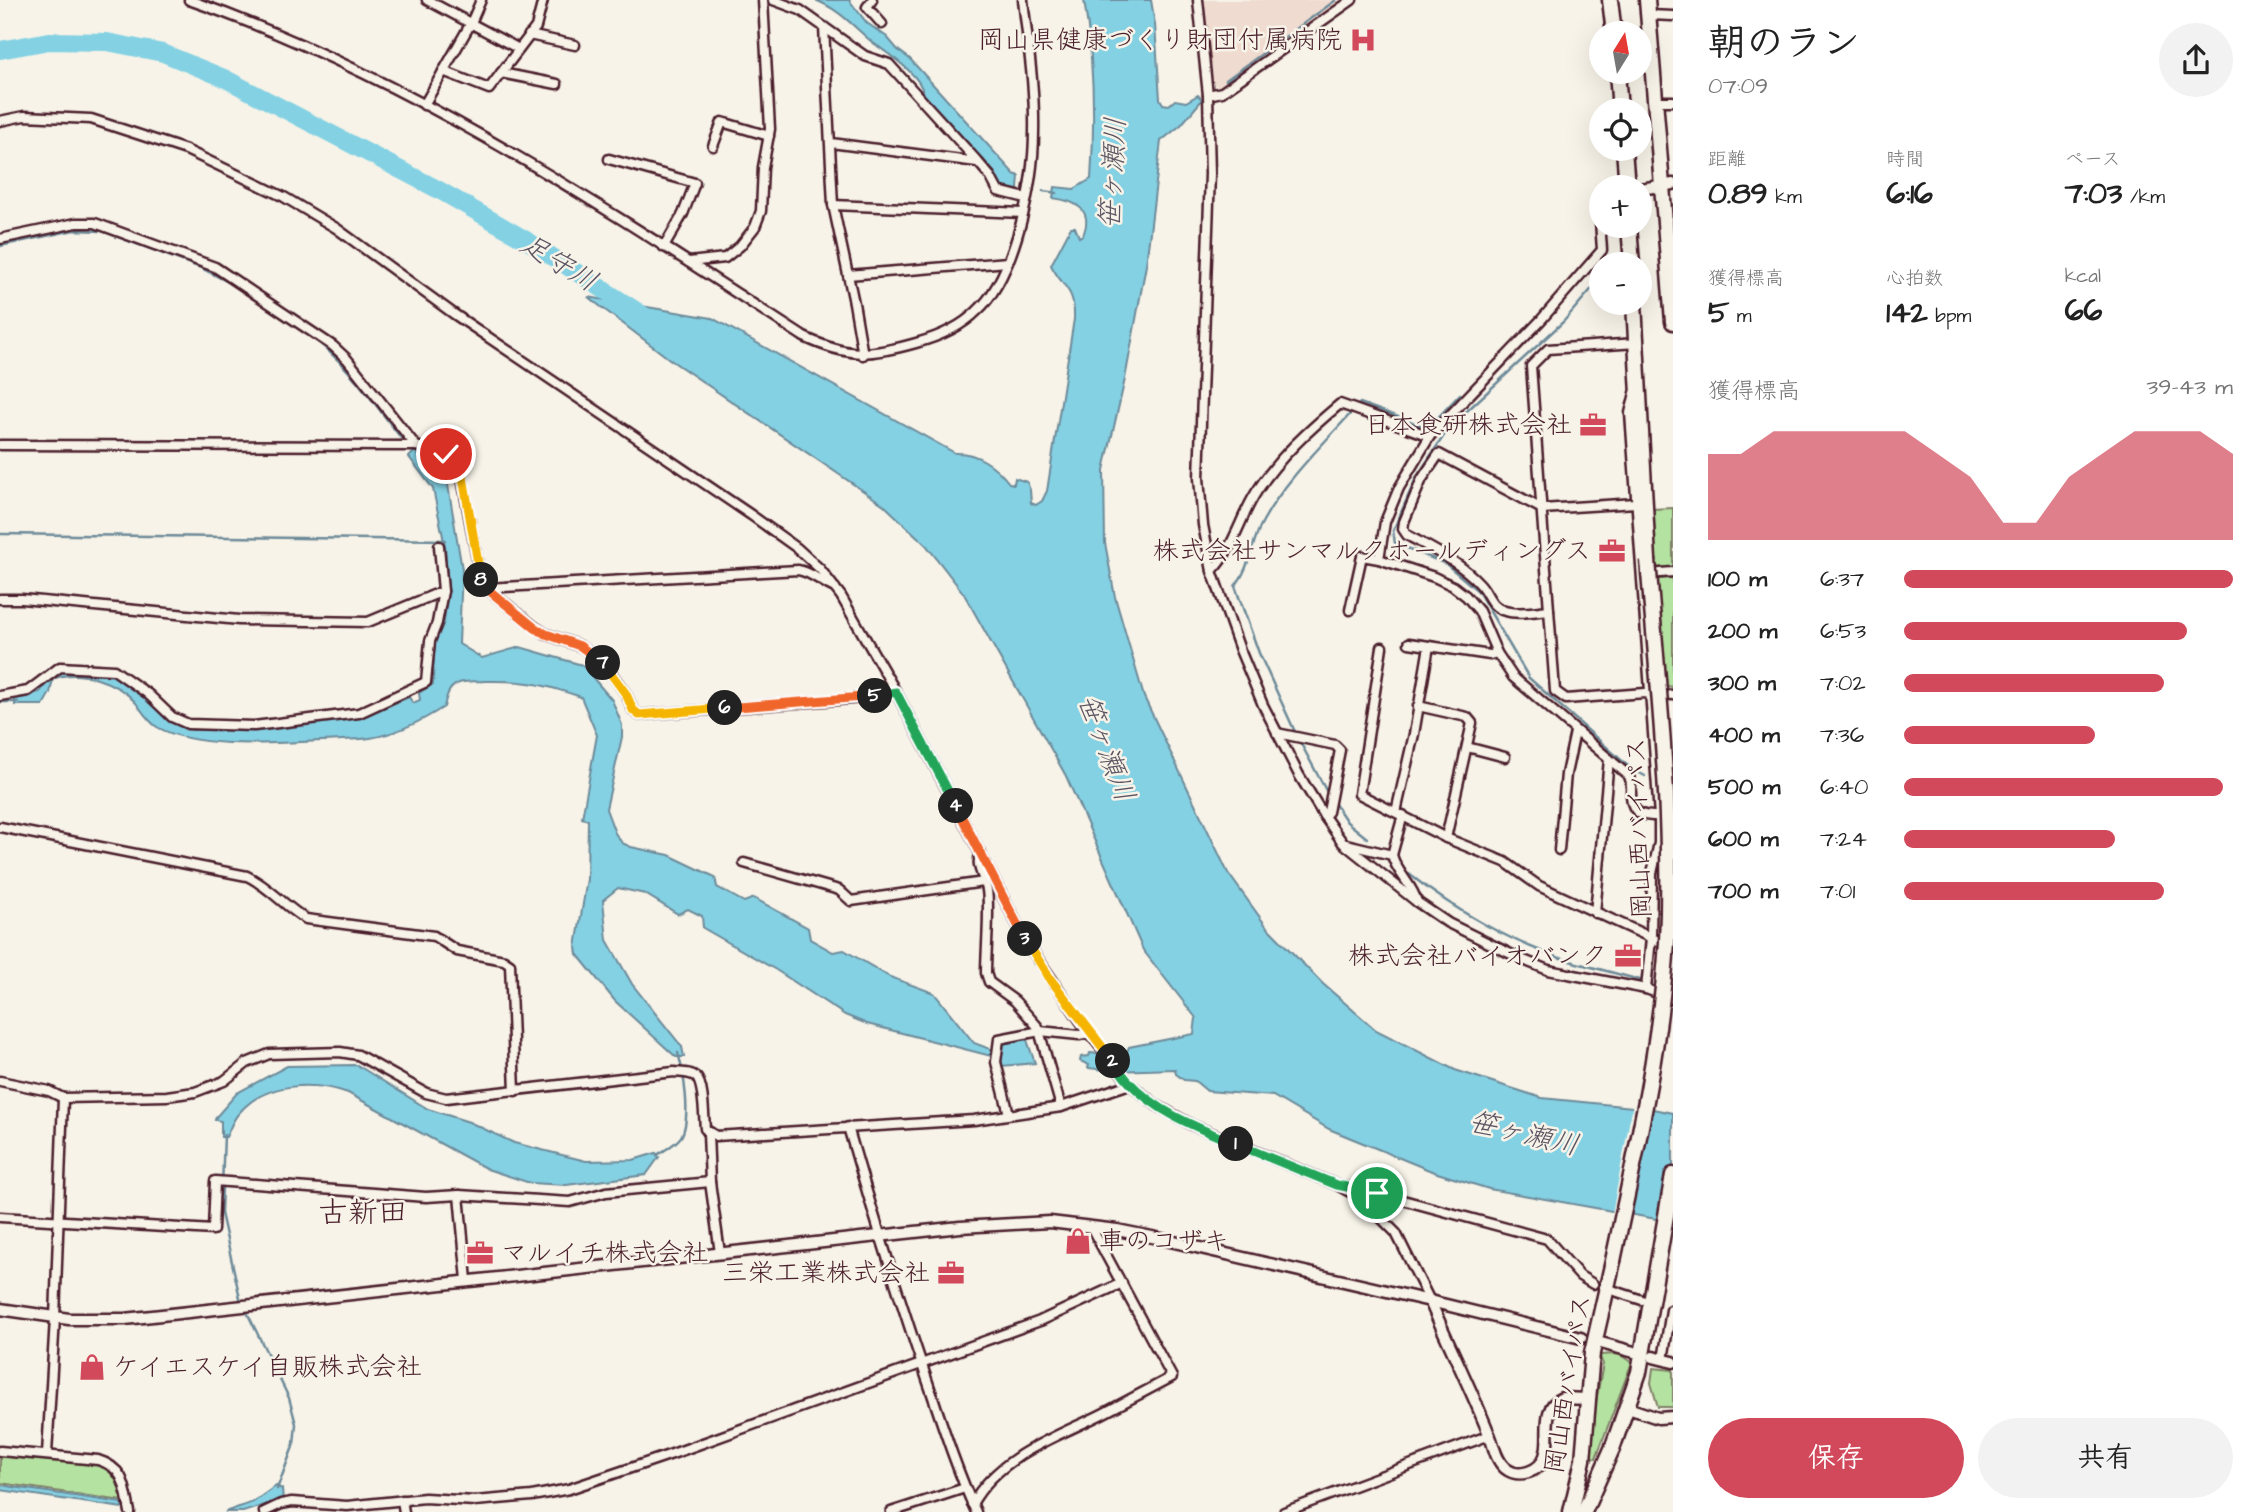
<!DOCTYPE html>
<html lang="ja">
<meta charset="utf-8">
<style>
body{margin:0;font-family:"Architects Daughter","Klee One",sans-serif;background:#f2f2f2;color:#222;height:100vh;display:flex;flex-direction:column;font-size:26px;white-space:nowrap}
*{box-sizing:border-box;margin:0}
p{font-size:23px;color:#767676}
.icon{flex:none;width:38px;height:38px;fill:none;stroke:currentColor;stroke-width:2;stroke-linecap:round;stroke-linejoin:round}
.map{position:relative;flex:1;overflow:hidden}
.sheet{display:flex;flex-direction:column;background:#fff;width:595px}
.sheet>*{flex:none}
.needle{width:46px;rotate:11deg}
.buttons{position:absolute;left:1589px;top:21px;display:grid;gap:14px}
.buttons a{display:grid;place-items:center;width:63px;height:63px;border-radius:50%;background:#fff;box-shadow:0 7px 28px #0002;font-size:35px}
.pin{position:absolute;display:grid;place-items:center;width:60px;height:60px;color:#fff;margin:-30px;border:4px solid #fff;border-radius:50%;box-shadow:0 2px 7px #0007}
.km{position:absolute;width:35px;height:35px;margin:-18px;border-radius:50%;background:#222;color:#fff;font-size:19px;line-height:35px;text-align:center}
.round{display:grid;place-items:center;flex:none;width:74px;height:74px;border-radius:37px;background:#f2f2f2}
.head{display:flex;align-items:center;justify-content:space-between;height:119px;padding:0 35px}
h1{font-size:38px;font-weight:800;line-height:52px}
.figures{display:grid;grid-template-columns:repeat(3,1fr);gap:10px;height:119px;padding:7px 35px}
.figures div{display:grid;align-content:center}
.figures b{font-size:30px;font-weight:800}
.figures small{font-size:19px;font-weight:400}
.figures p{font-size:19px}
.chart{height:196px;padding:14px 35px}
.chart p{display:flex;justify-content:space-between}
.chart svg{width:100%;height:126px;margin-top:7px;fill:#d1495b;opacity:.7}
.action{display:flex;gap:14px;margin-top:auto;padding:14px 35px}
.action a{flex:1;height:80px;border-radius:42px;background:#d1495b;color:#fff;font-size:28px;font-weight:800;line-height:80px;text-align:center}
.action a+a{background:#f2f2f2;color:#222}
ul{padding:0 35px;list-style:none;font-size:23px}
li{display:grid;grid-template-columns:112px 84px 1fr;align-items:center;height:52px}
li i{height:18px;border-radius:9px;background:#d1495b}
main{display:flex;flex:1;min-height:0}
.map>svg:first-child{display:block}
.built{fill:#efdbcf}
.green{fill:#b4e2a1;stroke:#7f8066;stroke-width:2}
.water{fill:#84d1e3;stroke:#6d8a99;stroke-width:2}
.pier{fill:#f7f3e8}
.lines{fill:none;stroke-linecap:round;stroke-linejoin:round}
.stream{stroke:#6d8a99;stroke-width:2.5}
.river{stroke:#84d1e3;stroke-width:18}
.minor-casing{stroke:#4a1f2b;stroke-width:13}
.tertiary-casing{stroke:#4a1f2b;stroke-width:15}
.trunk-casing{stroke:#4a1f2b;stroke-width:19}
.minor{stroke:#f7f3e8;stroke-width:8}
.tertiary{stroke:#f7f3e8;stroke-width:10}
.trunk{stroke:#f7f3e8;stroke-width:14}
.trunk-bridge-casing{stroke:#4a1f2b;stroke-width:19;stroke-linecap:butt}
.trunk-bridge{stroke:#f7f3e8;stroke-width:14}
.split-1-casing{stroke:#fff;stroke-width:14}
.split-2-casing{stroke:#fff;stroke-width:14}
.split-3-casing{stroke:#fff;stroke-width:14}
.split-4-casing{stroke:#fff;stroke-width:14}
.split-5-casing{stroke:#fff;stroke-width:14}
.split-6-casing{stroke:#fff;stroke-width:14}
.split-7-casing{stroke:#fff;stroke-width:14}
.split-8-casing{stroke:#fff;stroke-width:14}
.split-9-casing{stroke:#fff;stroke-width:14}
.split-1{stroke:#22a559;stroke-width:9}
.split-2{stroke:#22a559;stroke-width:9}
.split-3{stroke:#f5b400;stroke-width:9}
.split-4{stroke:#f0652b;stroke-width:9}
.split-5{stroke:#22a559;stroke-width:9}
.split-6{stroke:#f0652b;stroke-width:9}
.split-7{stroke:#f5b400;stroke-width:9}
.split-8{stroke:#f0652b;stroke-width:9}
.split-9{stroke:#f5b400;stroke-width:9}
.labels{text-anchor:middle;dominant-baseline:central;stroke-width:5;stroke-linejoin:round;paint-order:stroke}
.poi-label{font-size:26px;fill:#4a1f2b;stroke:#f7f3e8;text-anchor:end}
.street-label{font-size:26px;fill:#4a1f2b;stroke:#f7f3e8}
.water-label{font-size:28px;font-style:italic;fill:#5b5462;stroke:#f7f3e8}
.quarter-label{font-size:30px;fill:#4a1f2b;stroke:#f7f3e8}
</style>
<main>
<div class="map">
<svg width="1673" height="1512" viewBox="0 0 1673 1512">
<rect width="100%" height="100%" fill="#f7f3e8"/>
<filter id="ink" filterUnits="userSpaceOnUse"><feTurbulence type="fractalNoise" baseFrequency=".0143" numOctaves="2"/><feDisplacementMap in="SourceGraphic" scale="14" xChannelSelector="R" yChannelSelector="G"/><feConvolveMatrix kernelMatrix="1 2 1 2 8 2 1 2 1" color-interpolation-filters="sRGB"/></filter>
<g filter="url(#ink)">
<path class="built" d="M1204 0H1345L1220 90 1213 82Z"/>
<g class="green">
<path d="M1673 508V567L1656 568 1651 509Z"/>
<path d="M1673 578V687L1668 686 1665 690 1657 579Z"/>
<path d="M1618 1354 1632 1362 1596 1458 1591 1457 1596 1401 1603 1364 1599 1355Z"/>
<path d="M1653 1368 1673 1370V1407H1658L1651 1383Z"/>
<path d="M0 1456 101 1465C115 1473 119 1486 122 1501L0 1483Z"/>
</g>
<g class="water">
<path d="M815 0H849L867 23 887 37 898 50 910 59 1014 174 1019 176 1018 189 1014 193 1001 190 996 174 924 95C921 74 888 54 872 42 853 26 839 9 815 0Z"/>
<path d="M1084 0H1151L1155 24 1160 99 1163 104 1169 105 1175 100 1186 102 1198 95 1202 100 1181 125 1161 141 1146 265 1125 379 1104 470 1105 543 1115 597 1144 697 1228 873 1267 927 1323 984 1376 1030 1455 1070 1542 1098 1653 1109 1673 1113V1222L1489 1189 1434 1172 1329 1129 1273 1096 1207 1091 1195 1081 1184 1080 1176 1074 1175 1069 1114 1071 1088 1068 1089 1065 1080 1061 1081 1057 1089 1056 1090 1053C1101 1053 1114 1060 1124 1058L1129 1047 1194 1034 1196 1018 1143 950 1066 776 964 594 926 545 884 505 672 361 588 297 712 318 955 453C977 452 996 466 1009 483L1014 484 1015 478 1027 482 1030 490 1031 503 1036 505 1042 501 1047 491 1074 319C1075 287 1063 289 1051 265L1071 227H1075L1079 237 1083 235C1094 209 1075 201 1053 198L1055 187 1074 189 1091 179C1095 119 1094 59 1084 0Z"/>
<path d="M415 451 423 461 445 467 462 569 459 644 482 658 520 647 582 665 612 700 622 725V737L606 809 615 833 622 843 631 847 669 855 715 877 717 887 744 902 754 898 808 928 810 939 833 952 844 950 890 977 934 993 974 1043 990 1049 993 1055 991 1056 867 1024 845 1015 776 970 703 928 702 916 688 909 678 914 645 894 618 888 603 900 607 940 632 984 682 1047 684 1057H676L615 1001 577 954 576 947 587 879 588 820 582 818 597 735 581 697C543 684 525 680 484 681 476 682 464 680 457 684 448 688 446 698 444 707 422 721 396 734 370 738 354 740 338 740 322 741 277 743 197 750 157 727 148 721 142 711 136 703 118 682 79 668 53 679L50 693 43 705H15V699L40 692 56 671 65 670 117 674 166 717 192 730 269 727 346 719 367 715 409 697 413 703 420 700 419 693 433 684 434 645 444 622 448 589 445 546 433 489 409 457Z"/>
<path d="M1026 1037 1035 1063 1002 1066 1000 1057 1002 1043Z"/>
<path d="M357 1065 428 1109 469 1122 514 1143 586 1161 633 1160 656 1153 659 1157 646 1175 566 1185 530 1183 487 1169 348 1093C313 1081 265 1082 239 1113 233 1119 230 1129 226 1137H221V1121L215 1120 216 1117 237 1093 287 1066Z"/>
<path d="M0 1485 122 1503 123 1508 0 1490Z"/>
<path d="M276 1486 282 1489 283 1501 271 1503 243 1512H225L253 1502Z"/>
</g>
<path class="pier" d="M1633 1103 1650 1105 1627 1217 1612 1214Z"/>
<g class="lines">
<g class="stream">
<path d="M1226 80 1336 0"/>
<path d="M1043 191 1057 193"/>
<path d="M0 246 74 230 102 231 201 268 232 284 259 301"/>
<path d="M1601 278 1564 321 1455 422 1443 437 1416 478 1393 531 1395 543 1446 564 1478 591 1529 678 1629 767 1645 776"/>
<path d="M305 332C345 360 372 400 401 438"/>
<path d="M0 534 445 540"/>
<path d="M0 702H18"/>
<path d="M1296 734 1259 653 1235 586C1251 567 1251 542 1263 521 1287 477 1327 441 1360 403L1428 428 1460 394 1463 397"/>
<path d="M1299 740 1329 796"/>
<path d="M1333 801 1347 822 1367 838"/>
<path d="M1409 874C1456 911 1513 944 1570 961 1594 968 1619 974 1643 981"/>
<path d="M224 1135 221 1213 240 1298 289 1398 296 1424 294 1444 277 1489"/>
<path d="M657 1155C665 1150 678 1143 682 1135 691 1116 684 1073 678 1053"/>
</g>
<path class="river" d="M0 50 49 41 107 42 163 53 224 78 439 190 526 240 643 315"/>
<defs>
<g id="minor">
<path d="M189 0C411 77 608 210 804 337 849 358 870 356 916 343 938 337 961 327 977 311 1015 277 1034 182 1034 132 1035 88 1028 44 1023 0"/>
<path d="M427 0 519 49"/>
<path d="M773 0 800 10 865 56 889 64 978 162 990 176 998 191 1026 198"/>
<path d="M872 0 867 7 882 24"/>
<path d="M1198 0 1208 95 1210 174 1199 478 1203 525 1212 571 1240 650 1263 705 1299 775 1324 816 1343 843 1417 902 1448 923 1521 959 1548 970 1646 989 1673 999"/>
<path d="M1649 15 1673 16"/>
<path d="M824 27 833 205 854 303 863 355"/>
<path d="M529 35 575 45"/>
<path d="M443 71 489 89 536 27 543 0"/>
<path d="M501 73 557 84"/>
<path d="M1208 95 1222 92 1352 0"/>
<path d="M1656 101H1673"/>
<path d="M424 105 471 23 481 0"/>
<path d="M0 121 24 116 91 119 186 150 284 197 336 228 454 314 751 515 797 548 820 569 841 596 896 692 1027 943 1086 1029 1130 1084 1156 1105 1192 1125 1337 1185 1361 1198 1396 1233 1430 1301"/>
<path d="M831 143 977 162"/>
<path d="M713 146 722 122 769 136"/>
<path d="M609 159 695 183 683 214 664 247"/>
<path d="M1601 197 1599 207 1602 250 1541 320 1430 436 1399 488 1385 522 1379 559 1434 577 1453 586 1466 596 1479 611 1497 653 1513 677 1629 776C1632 783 1631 786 1631 793 1631 820 1650 816 1670 816"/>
<path d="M833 205 1023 213"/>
<path d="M0 239 76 223H95L215 267 333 346 347 359 416 446"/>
<path d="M689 262 725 258 740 246 755 227 761 211 763 167 770 129 763 0"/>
<path d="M848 275 1008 262"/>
<path d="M1637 343 1548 349 1531 366 1555 691 1566 699 1645 693 1673 695"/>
<path d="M1635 393 1630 413 1659 816V843L1652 873 1651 938 1646 989"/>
<path d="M0 445 416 446 451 456 460 467 481 581 486 588 535 627 546 634 580 646 604 663 626 694 633 710 639 715 864 698 896 692"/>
<path d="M1212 571C1234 548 1240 517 1257 491 1279 457 1310 429 1340 404L1430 436"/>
<path d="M1648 574 1673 572"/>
<path d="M486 588 798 570C812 572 822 583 835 588"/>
<path d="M0 599H22L239 620 368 622 443 591"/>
<path d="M1350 610 1362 556 1379 559"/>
<path d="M1549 610C1536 611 1518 615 1505 611 1490 607 1489 594 1480 584 1460 562 1432 549 1407 535L1403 529 1404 522 1422 479 1439 454 1542 509 1636 503"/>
<path d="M1409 643 1490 655 1497 653"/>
<path d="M1382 647 1359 794 1446 838 1505 862 1539 886 1667 945"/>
<path d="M0 696 28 691 60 667 114 670 148 694 172 717 188 724 254 726 359 713 426 682 430 641 437 623 443 591 439 546"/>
<path d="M1418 706 1467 717 1472 723 1446 838"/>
<path d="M1277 733 1335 745 1340 750 1328 812 1324 816"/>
<path d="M1467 747 1505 757"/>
<path d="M1396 812 1414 734 1429 646"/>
<path d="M0 827 247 876C270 887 284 906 306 919L434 936 457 951 504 960 510 964 515 1091"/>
<path d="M1346 844 1392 855C1397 874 1412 883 1417 902"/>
<path d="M1559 850 1566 774 1575 732"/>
<path d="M981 853C974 866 985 877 987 890 990 911 986 950 986 973L989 982 1015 1001 1038 1027 1061 1107"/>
<path d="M1392 855 1403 815"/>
<path d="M744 863 839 890 851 901 984 882"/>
<path d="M1595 913 1609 759"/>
<path d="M0 1081 49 1091 63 1098 167 1096 195 1092 224 1081 247 1063 269 1054 340 1052 358 1055 426 1093 446 1098 674 1072C681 1073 691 1072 696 1077 704 1084 704 1118 705 1129L716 1136 974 1120 1061 1107 1130 1084"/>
<path d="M1009 1114 996 1062 999 1039 1040 1031 1079 1035 1090 1033"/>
<path d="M848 1127C874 1217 902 1308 933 1397 946 1436 959 1475 976 1512"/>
<path d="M708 1133 710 1182 720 1253"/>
<path d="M1346 1187 1377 1193 1547 1239 1580 1276 1593 1284"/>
<path d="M459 1195 467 1280"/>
<path d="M0 1217 213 1230 215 1181 426 1197 459 1195 570 1202 606 1192 710 1182"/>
<path d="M1612 1290 1642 1300"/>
<path d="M1663 1360 1671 1310"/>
<path d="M0 1451 98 1460C125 1468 125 1487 130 1512"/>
<path d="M47 1454 55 1318 63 1098"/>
<path d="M402 1500 404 1512"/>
<path d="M972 1504C999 1455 1057 1437 1104 1413 1127 1401 1149 1389 1172 1377L1091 1227"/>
<path d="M264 1512 281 1504 292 1502 347 1506 425 1498 475 1501 532 1496 569 1489 675 1453 1040 1321 1122 1283"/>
<path d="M891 1512 965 1488"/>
<path d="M1284 1512 1490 1435"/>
</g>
<g id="tertiary">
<path d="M1640 189 1673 184"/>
<path d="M1430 1301C1449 1345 1471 1389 1489 1434 1494 1445 1495 1459 1505 1468 1518 1479 1540 1472 1545 1456 1552 1437 1539 1408 1562 1398L1588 1399"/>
<path d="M0 1309 69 1319H125L960 1227 1050 1222 1117 1230 1157 1238 1430 1301 1581 1338"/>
<path d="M1601 1343 1634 1352"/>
<path d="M1653 1357 1673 1362"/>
<path d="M1628 1408 1658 1418 1673 1417"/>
</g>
<g id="trunk">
<path d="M1610 0 1614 33"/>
<path d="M1647 0 1673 322"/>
<path d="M1617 72 1620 110"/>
<path d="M1624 149 1627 187"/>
<path d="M1629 226 1632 264"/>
<path d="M1634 303 1648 560"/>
<path d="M1571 1512 1583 1460 1592 1353 1613 1261"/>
<path d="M1584 1512 1612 1449 1639 1372 1673 1175"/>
</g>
</defs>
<use href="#minor" class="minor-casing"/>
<use href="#tertiary" class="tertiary-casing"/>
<use href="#trunk" class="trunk-casing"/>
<use href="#minor" class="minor"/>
<use href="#tertiary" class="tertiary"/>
<use href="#trunk" class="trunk"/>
<defs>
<path id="trunk-bridge" d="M1613 1261C1635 1156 1660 1050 1667 942 1673 815 1658 687 1648 560"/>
</defs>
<use href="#trunk-bridge" class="trunk-bridge-casing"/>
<use href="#trunk-bridge" class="trunk-bridge"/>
</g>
</g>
<g class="lines" filter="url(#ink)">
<defs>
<path id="split-1" d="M1236 1144 1337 1185 1377 1193"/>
<path id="split-2" d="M1113 1061C1118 1068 1124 1077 1130 1083 1158 1113 1199 1128 1236 1144"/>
<path id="split-3" d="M1025 939 1051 980 1113 1061"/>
<path id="split-4" d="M956 806 1025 939"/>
<path id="split-5" d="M875 696 896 692 956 806"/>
<path id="split-6" d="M725 708 875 696"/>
<path id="split-7" d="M603 663 626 694 633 710 639 715 725 708"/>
<path id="split-8" d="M481 580 486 588 535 628 546 634 580 646 603 663"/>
<path id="split-9" d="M446 454 455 460 463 477 481 580"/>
</defs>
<use href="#split-1" class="split-1-casing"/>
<use href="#split-2" class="split-2-casing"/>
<use href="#split-3" class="split-3-casing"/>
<use href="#split-4" class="split-4-casing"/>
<use href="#split-5" class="split-5-casing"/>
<use href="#split-6" class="split-6-casing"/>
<use href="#split-7" class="split-7-casing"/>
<use href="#split-8" class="split-8-casing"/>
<use href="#split-9" class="split-9-casing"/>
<use href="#split-1" class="split-1"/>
<use href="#split-2" class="split-2"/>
<use href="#split-3" class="split-3"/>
<use href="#split-4" class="split-4"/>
<use href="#split-5" class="split-5"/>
<use href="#split-6" class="split-6"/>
<use href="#split-7" class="split-7"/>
<use href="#split-8" class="split-8"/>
<use href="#split-9" class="split-9"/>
</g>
<defs>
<symbol id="hospital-bare" viewBox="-9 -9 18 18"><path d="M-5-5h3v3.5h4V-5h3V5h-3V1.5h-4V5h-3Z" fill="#d1495b" stroke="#f7f3e8" stroke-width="2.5" paint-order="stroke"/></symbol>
<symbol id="office-bare" viewBox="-9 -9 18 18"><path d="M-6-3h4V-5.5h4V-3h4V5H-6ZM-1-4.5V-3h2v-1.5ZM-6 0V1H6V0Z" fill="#d1495b" stroke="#f7f3e8" stroke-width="2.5" paint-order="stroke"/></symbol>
<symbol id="shop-bare" viewBox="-9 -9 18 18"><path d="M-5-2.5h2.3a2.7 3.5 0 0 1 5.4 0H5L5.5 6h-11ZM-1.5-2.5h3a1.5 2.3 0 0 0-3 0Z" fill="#d1495b" stroke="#f7f3e8" stroke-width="2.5" paint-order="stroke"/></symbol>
</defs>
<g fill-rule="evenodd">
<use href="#hospital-bare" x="1344" y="21" width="38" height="38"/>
<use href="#office-bare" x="1574" y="406" width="38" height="38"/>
<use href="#office-bare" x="1593" y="532" width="38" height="38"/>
<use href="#office-bare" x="1609" y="937" width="38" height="38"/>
<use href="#shop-bare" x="1059" y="1222" width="38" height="38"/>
<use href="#office-bare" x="461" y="1234" width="38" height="38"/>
<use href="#office-bare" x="932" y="1254" width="38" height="38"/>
<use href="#shop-bare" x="73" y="1348" width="38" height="38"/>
</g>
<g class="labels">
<g class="poi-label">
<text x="1342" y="40">岡山県健康づくり財団付属病院</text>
<text x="1572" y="425">日本食研株式会社</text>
<text x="1591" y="551">株式会社サンマルクホールディングス</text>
<text x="1607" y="956">株式会社バイオバンク</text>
<text x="1099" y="1241" text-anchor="start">車のコザキ</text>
<text x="501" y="1253" text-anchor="start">マルイチ株式会社</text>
<text x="930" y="1273">三栄工業株式会社</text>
<text x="113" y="1367" text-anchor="start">ケイエスケイ自販株式会社</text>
</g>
<g class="street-label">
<text transform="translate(1639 828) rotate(-92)">岡山西バイパス</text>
<text transform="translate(1568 1384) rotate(-81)">岡山西バイパス</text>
</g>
<g class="water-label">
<text transform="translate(1113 173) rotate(-87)">笹ヶ瀬川</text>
<text transform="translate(559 263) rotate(31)">足守川</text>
<text transform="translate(1106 748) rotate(69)">笹ヶ瀬川</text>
<text transform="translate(1524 1134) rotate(13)">笹ヶ瀬川</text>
</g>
<g class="quarter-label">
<text x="363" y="1213">古新田</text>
</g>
</g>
</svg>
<div class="buttons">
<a><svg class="needle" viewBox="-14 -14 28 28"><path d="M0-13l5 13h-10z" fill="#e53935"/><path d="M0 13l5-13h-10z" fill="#767676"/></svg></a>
<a><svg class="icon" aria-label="locate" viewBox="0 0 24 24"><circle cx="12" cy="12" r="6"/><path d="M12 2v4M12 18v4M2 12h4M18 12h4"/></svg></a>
<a>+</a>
<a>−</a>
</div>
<div class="pin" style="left:1377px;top:1193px;background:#1e9e55"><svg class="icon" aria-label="arrive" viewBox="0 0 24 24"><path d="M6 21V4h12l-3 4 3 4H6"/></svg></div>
<div class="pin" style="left:446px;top:454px;background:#d93025"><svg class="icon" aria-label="check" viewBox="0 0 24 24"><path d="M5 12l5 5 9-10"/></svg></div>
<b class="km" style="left:1236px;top:1144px">1</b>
<b class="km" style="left:1113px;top:1061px">2</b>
<b class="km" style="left:1025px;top:939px">3</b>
<b class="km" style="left:956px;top:806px">4</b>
<b class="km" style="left:875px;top:696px">5</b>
<b class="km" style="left:725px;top:708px">6</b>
<b class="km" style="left:603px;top:663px">7</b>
<b class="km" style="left:481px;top:580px">8</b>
</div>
<section class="sheet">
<div class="head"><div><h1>朝のラン</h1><p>07:09</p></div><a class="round"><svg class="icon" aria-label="share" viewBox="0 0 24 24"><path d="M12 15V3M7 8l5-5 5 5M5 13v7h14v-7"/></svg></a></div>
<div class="figures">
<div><p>距離</p><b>0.89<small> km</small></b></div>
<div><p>時間</p><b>6:16</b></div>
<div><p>ペース</p><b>7:03<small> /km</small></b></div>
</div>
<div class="figures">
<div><p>獲得標高</p><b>5<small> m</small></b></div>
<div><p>心拍数</p><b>142<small> bpm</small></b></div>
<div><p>kcal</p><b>66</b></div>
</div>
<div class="chart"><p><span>獲得標高</span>39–43 m</p>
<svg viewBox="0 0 160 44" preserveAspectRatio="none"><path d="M0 44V14L10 14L20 6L30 6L40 6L50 6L60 6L70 14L80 22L90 38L100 38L110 22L120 14L130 6L140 6L150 6L160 14V44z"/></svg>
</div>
<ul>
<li><b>100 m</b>6:37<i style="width:100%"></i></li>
<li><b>200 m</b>6:53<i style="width:86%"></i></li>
<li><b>300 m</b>7:02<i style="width:79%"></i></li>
<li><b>400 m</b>7:36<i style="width:58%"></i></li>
<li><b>500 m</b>6:40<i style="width:97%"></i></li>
<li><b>600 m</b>7:24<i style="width:64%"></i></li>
<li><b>700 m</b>7:01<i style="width:79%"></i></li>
</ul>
<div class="action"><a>保存</a><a>共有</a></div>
</section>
</main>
